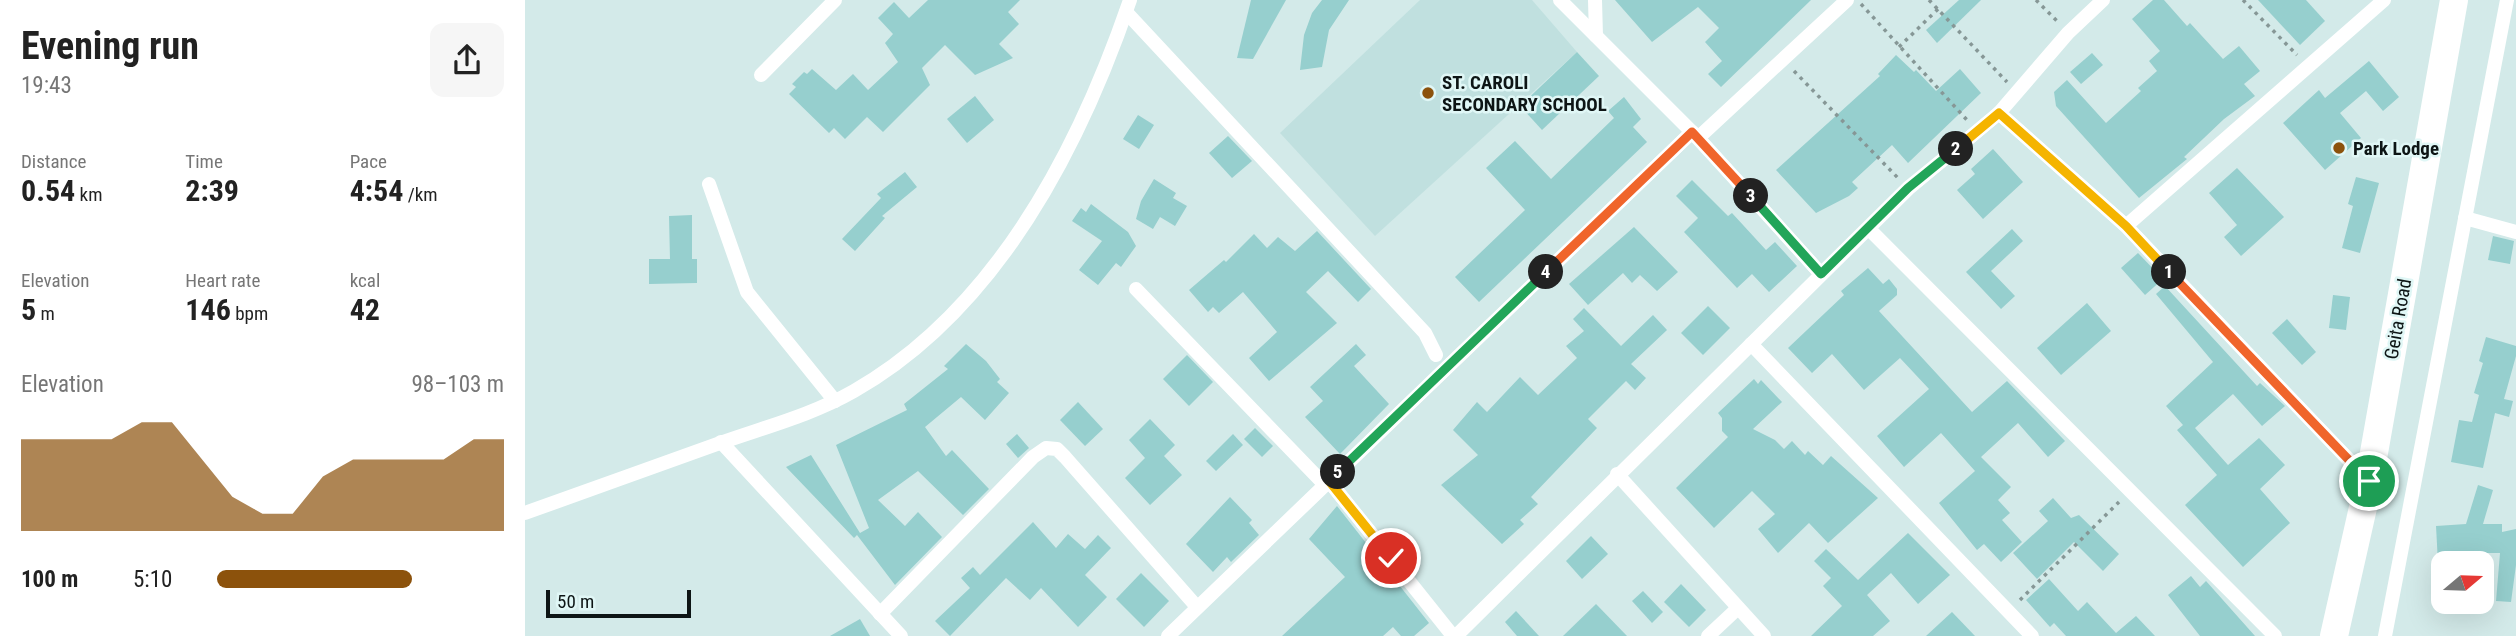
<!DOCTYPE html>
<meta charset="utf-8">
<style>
body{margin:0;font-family:"Roboto Condensed",sans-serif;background:#f6f6f6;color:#222;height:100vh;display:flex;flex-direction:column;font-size:26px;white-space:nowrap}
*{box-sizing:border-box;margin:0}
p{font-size:23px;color:#767676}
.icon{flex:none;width:38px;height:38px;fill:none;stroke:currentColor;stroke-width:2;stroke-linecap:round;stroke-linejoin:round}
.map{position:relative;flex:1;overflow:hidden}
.side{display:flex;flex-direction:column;background:#fff;width:525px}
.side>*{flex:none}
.needle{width:46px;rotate:71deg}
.buttons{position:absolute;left:1906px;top:551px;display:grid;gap:14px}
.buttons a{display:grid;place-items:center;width:63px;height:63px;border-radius:14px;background:#fff;box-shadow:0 7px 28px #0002;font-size:35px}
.scale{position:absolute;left:21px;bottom:18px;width:145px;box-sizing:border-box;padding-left:7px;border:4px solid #0d1515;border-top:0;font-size:19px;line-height:24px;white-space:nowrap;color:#0d1515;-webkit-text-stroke:5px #e0f7f6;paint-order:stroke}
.pin{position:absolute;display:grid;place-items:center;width:60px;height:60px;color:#fff;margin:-30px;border:4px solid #fff;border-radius:50%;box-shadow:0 2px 7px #0007}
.km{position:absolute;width:35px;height:35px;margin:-18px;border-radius:50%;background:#222;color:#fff;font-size:19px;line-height:35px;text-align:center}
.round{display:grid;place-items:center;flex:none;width:74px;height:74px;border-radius:14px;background:#f6f6f6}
.headline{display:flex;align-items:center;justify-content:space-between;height:119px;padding:0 21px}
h1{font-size:38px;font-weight:700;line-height:52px}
.stats{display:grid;grid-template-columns:repeat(3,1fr);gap:10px;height:119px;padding:7px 21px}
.stats div{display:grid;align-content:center}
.stats b{font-size:30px;font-weight:700}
.stats small{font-size:19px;font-weight:400}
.stats p{font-size:19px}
.chart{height:196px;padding:14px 21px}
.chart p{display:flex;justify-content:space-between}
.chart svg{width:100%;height:126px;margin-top:7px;fill:#8c520c;opacity:.7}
ul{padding:0 21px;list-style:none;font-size:23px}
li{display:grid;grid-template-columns:112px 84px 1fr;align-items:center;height:52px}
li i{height:18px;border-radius:9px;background:#8c520c}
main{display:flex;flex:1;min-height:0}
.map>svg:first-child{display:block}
.built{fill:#c0e0df}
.building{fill:#96cfce}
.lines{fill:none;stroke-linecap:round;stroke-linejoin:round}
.path{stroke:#869796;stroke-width:3.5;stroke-dasharray:3.5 5;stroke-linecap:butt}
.street{stroke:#fff;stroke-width:14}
.highway{stroke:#fff;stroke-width:28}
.split-1-casing{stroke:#fff;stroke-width:14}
.split-2-casing{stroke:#fff;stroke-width:14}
.split-3-casing{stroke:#fff;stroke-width:14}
.split-4-casing{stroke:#fff;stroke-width:14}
.split-5-casing{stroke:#fff;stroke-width:14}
.split-6-casing{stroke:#fff;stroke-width:14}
.split-1{stroke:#f0652b;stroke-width:9}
.split-2{stroke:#f5b400;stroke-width:9}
.split-3{stroke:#22a559;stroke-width:9}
.split-4{stroke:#f0652b;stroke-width:9}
.split-5{stroke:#22a559;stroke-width:9}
.split-6{stroke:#f5b400;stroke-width:9}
.poi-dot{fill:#8c520c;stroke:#e0f7f6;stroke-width:2.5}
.labels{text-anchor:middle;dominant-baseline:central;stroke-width:5;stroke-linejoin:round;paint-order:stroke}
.poi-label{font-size:19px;font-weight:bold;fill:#0d1515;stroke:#e0f7f6;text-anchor:start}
.street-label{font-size:19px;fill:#0d1515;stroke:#e0f7f6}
</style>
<main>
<section class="side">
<div class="headline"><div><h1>Evening run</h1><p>19:43</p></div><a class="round"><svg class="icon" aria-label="share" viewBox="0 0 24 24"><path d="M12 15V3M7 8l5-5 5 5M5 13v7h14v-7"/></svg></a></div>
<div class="stats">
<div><p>Distance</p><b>0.54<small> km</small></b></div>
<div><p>Time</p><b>2:39</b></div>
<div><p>Pace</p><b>4:54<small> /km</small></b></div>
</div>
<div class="stats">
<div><p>Elevation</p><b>5<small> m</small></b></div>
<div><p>Heart rate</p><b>146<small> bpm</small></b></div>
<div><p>kcal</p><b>42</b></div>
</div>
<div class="chart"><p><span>Elevation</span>98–103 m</p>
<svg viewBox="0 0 160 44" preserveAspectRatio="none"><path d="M0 44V12L10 12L20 12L30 12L40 6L50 6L60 19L70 32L80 38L90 38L100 25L110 19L120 19L130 19L140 19L150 12L160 12V44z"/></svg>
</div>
<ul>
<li><b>100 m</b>5:10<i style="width:68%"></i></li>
</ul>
</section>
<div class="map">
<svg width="1991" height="636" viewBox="0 0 1991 636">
<rect width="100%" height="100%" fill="#d3eae9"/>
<path class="built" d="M895 0H1007L1052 52 850 236 755 133Z"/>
<g class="building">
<path d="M403 0H495L483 12 494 24 474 44 488 58 450 75 420 45 397 68 405 85 358 132 342 117 320 139 309 128 304 133 264 94 271 87 267 84 279 72 282 74 287 69 311 90 328 74 343 90 373 62 360 43 368 34 353 18 369 2 384 18Z"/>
<path d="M726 0H761L728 59 712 58Z"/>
<path d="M797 0H824L804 30 797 67 775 70 779 35 787 13Z"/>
<path d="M1090 0H1286L1196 87 1183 74 1197 61 1180 42 1194 28 1173 7 1127 42Z"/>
<path d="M1434 0H1456L1412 43 1401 30Z"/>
<path d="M1628 0H1639L1662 26 1665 23 1698 59 1714 46 1735 71 1719 84 1730 96 1699 119 1659 157 1662 159 1614 198 1531 106 1529 92 1542 80 1581 123 1616 91 1613 88 1632 71 1624 61 1635 51 1607 19Z"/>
<path d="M1733 0H1781L1800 21 1775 45Z"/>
<path d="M1052 52 1074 76 1017 130 995 106Z"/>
<path d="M1567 53 1578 65 1556 84 1545 72Z"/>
<path d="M1371 55 1389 72 1391 70 1411 91 1435 69 1456 93 1383 163 1367 145 1327 182 1333 188 1324 196 1291 213 1251 170 1355 76 1353 74Z"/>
<path d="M1844 61 1874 97 1858 111 1841 91 1815 113 1836 138 1800 170 1758 123 1794 90 1800 98Z"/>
<path d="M450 96 469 120 442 143 422 119Z"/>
<path d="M1099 97 1116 119 1108 127 1122 142 954 302 930 277 1000 210 961 168 990 141 1026 179 1089 118 1083 111Z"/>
<path d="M613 115 629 125 614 149 598 139Z"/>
<path d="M703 136 727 161 707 178 684 153Z"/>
<path d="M1468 149 1498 182 1458 219 1432 190 1450 174 1446 169Z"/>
<path d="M1712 168 1759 217 1716 256 1699 237 1712 225 1684 193Z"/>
<path d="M380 172 392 187 357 216 360 218 330 251 317 239 356 198 352 194Z"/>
<path d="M1831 177 1854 183 1835 253 1817 248 1828 206 1823 204Z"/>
<path d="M629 179 651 193 648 198 662 206 650 226 635 217 628 229 611 219 616 201Z"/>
<path d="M1167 180 1203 216 1207 213 1241 250 1250 242 1272 266 1244 292 1227 274 1212 288 1159 232 1173 218 1151 196Z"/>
<path d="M566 204 603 232 611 246 596 267 591 263 573 285 554 270 577 241 547 221 556 208 561 212Z"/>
<path d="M167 215V259H172V283L124 284V259H145L144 216Z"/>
<path d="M1109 227 1153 272 1132 291 1115 275 1107 283 1098 273 1063 305 1044 284Z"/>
<path d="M1487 229 1498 241 1466 271 1490 296 1476 309 1441 272Z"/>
<path d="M792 231 846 289 833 302 803 271 781 292 812 323 744 381 724 358 752 332 718 292 694 313 688 307 683 312 664 290 699 260 701 262 729 234 742 248 753 237 770 251Z"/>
<path d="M1968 236 1989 241 1985 264 1963 260Z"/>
<path d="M1613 253 1638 279 1620 295 1596 268Z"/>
<path d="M1343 268 1358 284 1364 279 1372 289V295L1354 311 1447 412 1482 381 1540 441 1523 457 1493 423 1456 457 1486 487 1473 500 1485 513 1477 520 1497 542 1476 562 1459 544 1452 550 1414 503 1450 471 1416 433 1379 467 1352 436 1404 389 1375 358 1339 390 1307 354 1287 373 1263 348 1319 295 1316 291Z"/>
<path d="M1640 286 1732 386 1735 383 1760 406 1737 426 1708 394 1670 428 1703 465 1734 438 1760 465 1735 489 1765 523 1718 567 1660 505 1692 475 1652 430 1658 425 1641 406 1688 362 1631 294Z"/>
<path d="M1808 295 1825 297 1821 330 1804 328Z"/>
<path d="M1562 303 1586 331 1536 375 1512 348Z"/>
<path d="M1183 306 1205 328 1178 355 1156 333Z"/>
<path d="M1059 308 1096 346 1128 315 1142 330 1106 364 1121 378 1110 390 1101 381 1063 419 1072 428 1006 497 1013 504 995 520 999 524 977 544 916 485 953 455 928 430 952 402 962 412 995 377 1013 395 1052 358 1041 346 1059 331 1048 319Z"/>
<path d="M1762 319 1791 352 1777 365 1747 333Z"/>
<path d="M1961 337 1991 346V356L1979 399 1988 401 1984 417 1970 413 1958 468 1926 462 1934 420 1947 422 1954 395 1949 393 1958 363 1954 361Z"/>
<path d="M441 344 461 361 475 379 472 382 484 393 460 420 436 397 400 427 421 456 427 450 464 489 438 515 393 471 353 500 380 526 393 512 417 537 370 585 332 535 329 538 261 467 286 455 335 533 344 528 311 445 382 410 379 404 423 369 419 366Z"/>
<path d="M831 344 841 355 829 366 864 404 815 454 780 417 798 401 785 387Z"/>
<path d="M662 355 688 382 664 406 638 379Z"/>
<path d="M1229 379 1233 384 1236 380 1257 402 1228 429 1250 440 1259 449 1267 441 1280 455 1283 451 1298 465 1306 456 1353 498 1303 543 1284 523 1253 553 1233 529 1250 514 1227 491 1189 528 1151 488 1203 437 1197 431V418L1193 413Z"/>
<path d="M553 402 578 429 560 446 535 420Z"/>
<path d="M625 419 650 445 639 456 657 475 625 505 600 478 620 458 604 440Z"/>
<path d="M730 428 748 446 737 457 719 439Z"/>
<path d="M492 434 504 448 493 458 481 444Z"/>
<path d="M708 434 718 445 691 471 681 461Z"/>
<path d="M1953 485 1968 490 1958 524H1977V532L1991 529V565L1986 602 1971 601 1975 553H1937L1938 561 1913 563 1911 526 1941 524Z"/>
<path d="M705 497 727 520 724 523 734 535 706 562 702 557 688 572 661 544Z"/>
<path d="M1528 498 1546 518 1554 515 1594 554 1578 571 1549 542 1512 579 1488 553 1523 521 1514 511Z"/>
<path d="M812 506 904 623 889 636H876L868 627 858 636H757L820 577 784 539Z"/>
<path d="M508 522 531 548 543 534 560 549 573 535 586 548 560 575 582 597 553 627 516 588 505 600 481 578 425 636 410 621 445 588 436 578 448 567 455 575Z"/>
<path d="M1383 533 1425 575 1393 604 1366 573 1342 595 1365 621 1348 636H1286L1317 606 1298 586 1306 578 1289 561 1301 549 1333 580Z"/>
<path d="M1066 536 1083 554 1057 579 1041 561Z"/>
<path d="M616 573 644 601 619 627 591 599Z"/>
<path d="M1666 576 1675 587 1681 581 1730 636H1675L1643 595Z"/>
<path d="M1524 579 1553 611 1562 602 1591 633 1611 616 1630 636H1541L1529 623 1525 627 1501 600Z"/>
<path d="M1156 584 1181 610 1164 627 1139 602Z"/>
<path d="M1118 591 1138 612 1127 623 1107 601Z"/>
<path d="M1071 604 1102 636H1038Z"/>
<path d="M991 611 1014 636H992L980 622Z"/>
<path d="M1427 612 1450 636H1401Z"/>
<path d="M335 619 345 636H305Z"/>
</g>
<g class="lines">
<g class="path">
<path d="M1404 0 1482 82"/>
<path d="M1511 0 1532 21"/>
<path d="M1718 0 1772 55"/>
<path d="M1336 4 1442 120"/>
<path d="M1374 47 1413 9"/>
<path d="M1269 71 1373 178"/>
<path d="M1495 600 1594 502"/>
</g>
<g class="street">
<path d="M1035 0 1173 138 1296 274"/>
<path d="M1070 0 1071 36"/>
<path d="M601 12 900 333 911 355"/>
<path d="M236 75 310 0"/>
<path d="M1474 113 1601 226 1843 480"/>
<path d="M1173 138 1322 0"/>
<path d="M184 184 222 292 310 401"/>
<path d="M1940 218 1991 232"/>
<path d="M1601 226 1859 0"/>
<path d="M1344 229 1750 636"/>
<path d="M611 289 799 484"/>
<path d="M1226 344 1507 636"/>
<path d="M196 442 376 636"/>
<path d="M1092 474 1239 636"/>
<path d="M804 481 928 636"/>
<path d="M0 513C65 490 130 466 195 443 240 427 287 415 329 391 471 310 554 149 605 0"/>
<path d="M355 614 508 457 521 448 532 449 540 457 672 607"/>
<path d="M643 636 1167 132"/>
<path d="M931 636 1383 189 1474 113 1543 33 1578 0"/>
<path d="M1183 636 1213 608"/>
<path d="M1860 636 1982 0"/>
</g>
<path class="highway" d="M1809 636 1844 481 1929 0"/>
</g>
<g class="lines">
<defs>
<path id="split-1" d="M1644 272 1844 481"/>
<path id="split-2" d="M1431 149 1474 113 1601 226 1644 272"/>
<path id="split-3" d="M1226 196 1296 274 1383 188 1431 149"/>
<path id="split-4" d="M1021 272 1167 132 1226 196"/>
<path id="split-5" d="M813 472 1021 272"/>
<path id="split-6" d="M813 472 804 481 866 558"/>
</defs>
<use href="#split-1" class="split-1-casing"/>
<use href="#split-2" class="split-2-casing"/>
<use href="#split-3" class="split-3-casing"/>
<use href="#split-4" class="split-4-casing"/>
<use href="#split-5" class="split-5-casing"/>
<use href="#split-6" class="split-6-casing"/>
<use href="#split-1" class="split-1"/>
<use href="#split-2" class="split-2"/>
<use href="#split-3" class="split-3"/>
<use href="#split-4" class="split-4"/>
<use href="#split-5" class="split-5"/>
<use href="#split-6" class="split-6"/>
</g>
<g class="poi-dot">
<circle cx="903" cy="93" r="7"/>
<circle cx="1814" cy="148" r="7"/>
</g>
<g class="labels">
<g class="poi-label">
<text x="917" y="82">ST. CAROLI<tspan x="917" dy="22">SECONDARY SCHOOL</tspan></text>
<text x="1828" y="148">Park Lodge</text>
</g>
<g class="street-label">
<text transform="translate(1873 319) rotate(-80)">Geita Road</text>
</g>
</g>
</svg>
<div class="buttons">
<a><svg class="needle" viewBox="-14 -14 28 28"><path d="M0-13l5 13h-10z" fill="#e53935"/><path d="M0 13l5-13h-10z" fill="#767676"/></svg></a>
</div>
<div class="scale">50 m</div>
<div class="pin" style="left:1844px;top:481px;background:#1e9e55"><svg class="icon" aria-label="arrive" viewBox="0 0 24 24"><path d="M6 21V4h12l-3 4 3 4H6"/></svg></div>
<div class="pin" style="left:866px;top:558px;background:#d93025"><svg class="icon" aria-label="check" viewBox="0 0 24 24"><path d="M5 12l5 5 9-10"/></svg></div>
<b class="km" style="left:1644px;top:272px">1</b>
<b class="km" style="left:1431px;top:149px">2</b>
<b class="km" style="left:1226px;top:196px">3</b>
<b class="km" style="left:1021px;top:272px">4</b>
<b class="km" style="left:813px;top:472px">5</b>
</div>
</main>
